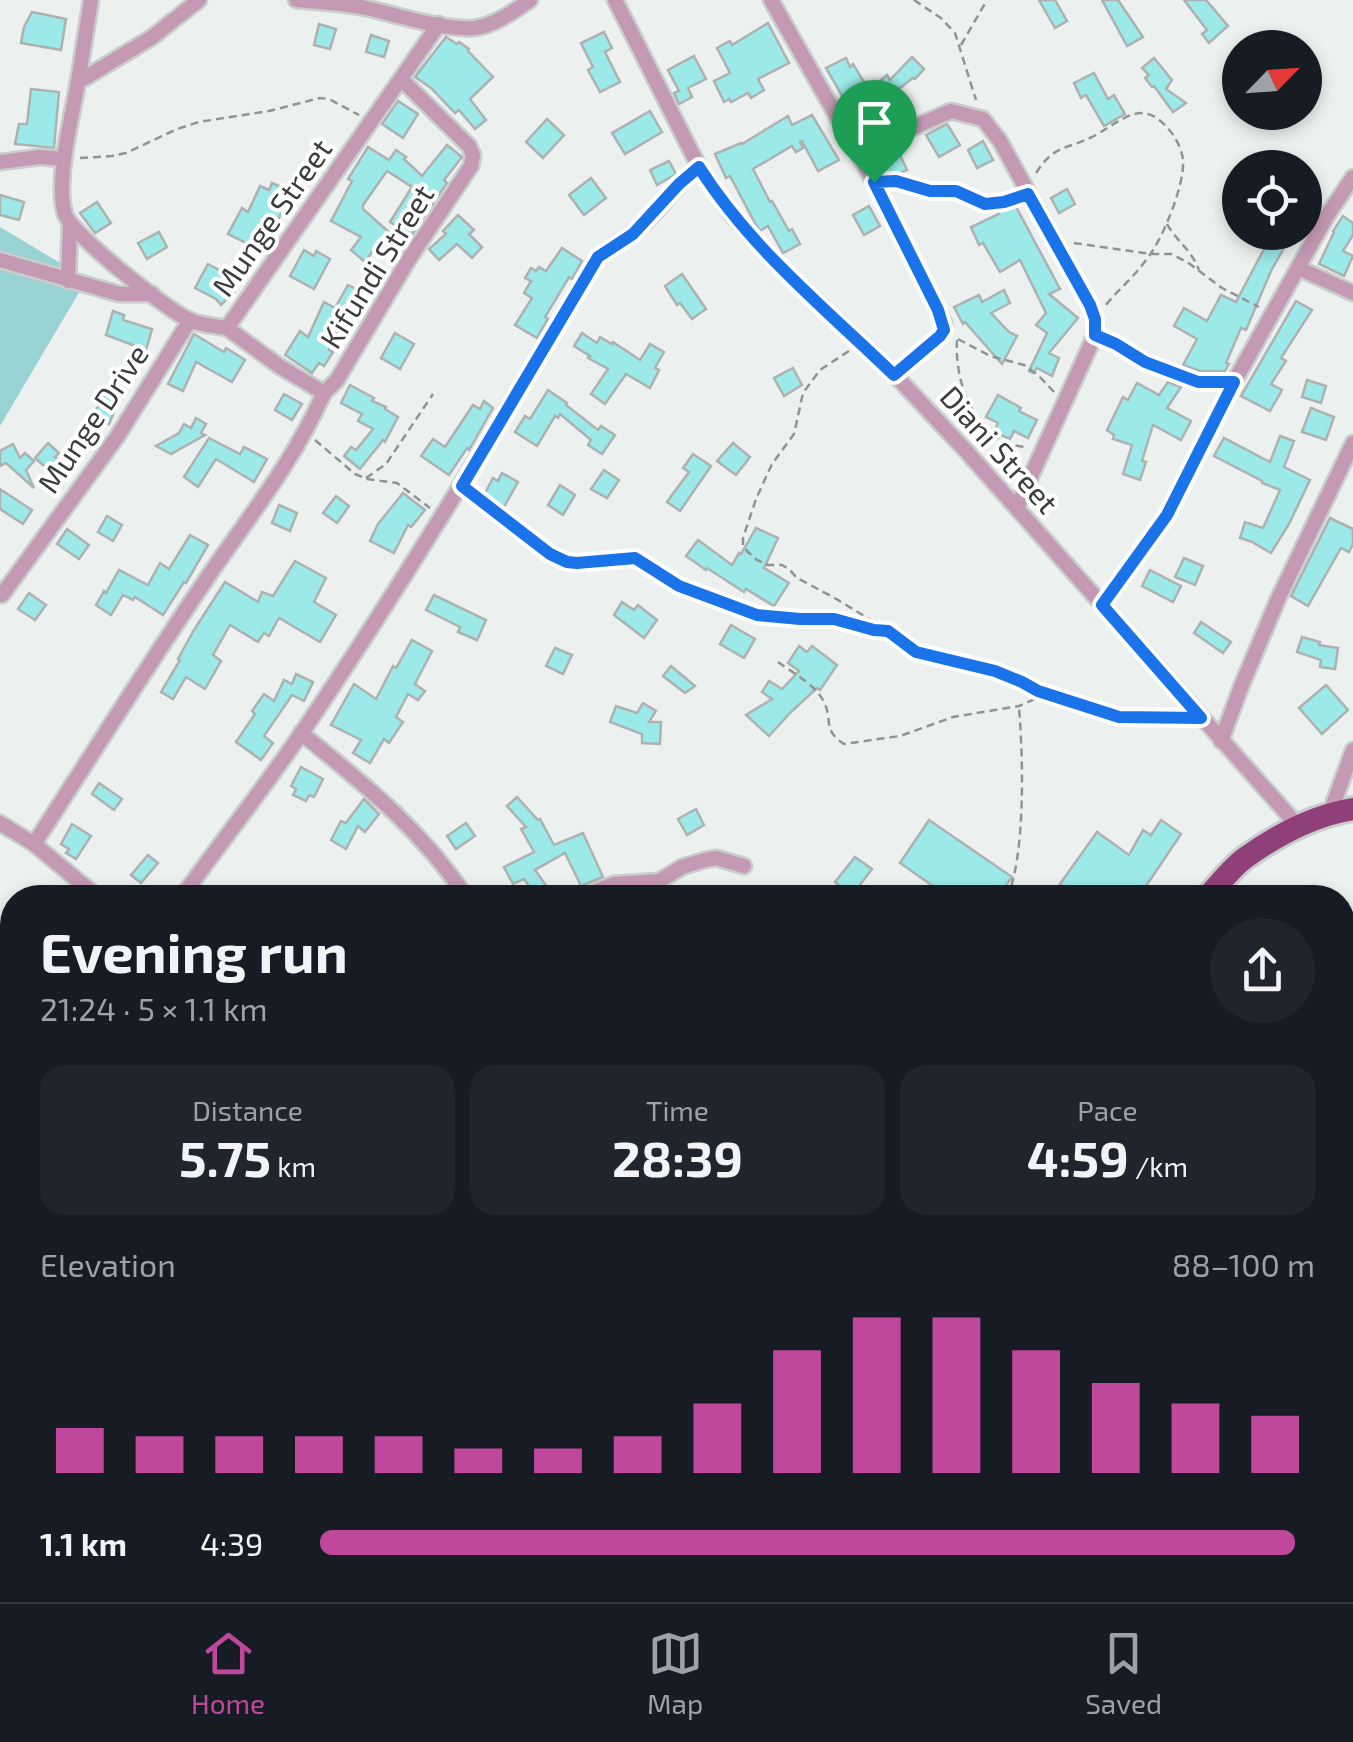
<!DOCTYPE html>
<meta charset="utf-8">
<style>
body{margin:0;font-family:"Exo 2",sans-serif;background:#20242c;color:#f1f3f6;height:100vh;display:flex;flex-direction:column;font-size:38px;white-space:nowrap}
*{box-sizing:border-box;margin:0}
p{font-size:32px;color:#9ea1a6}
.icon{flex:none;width:55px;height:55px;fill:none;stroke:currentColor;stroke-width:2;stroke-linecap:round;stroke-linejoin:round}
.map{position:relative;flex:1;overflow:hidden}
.panel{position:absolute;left:0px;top:885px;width:1355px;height:718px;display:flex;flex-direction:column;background:#171b24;border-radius:40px 40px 0 0;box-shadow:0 5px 15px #0003}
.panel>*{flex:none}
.needle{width:65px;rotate:65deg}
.controls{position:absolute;left:1222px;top:30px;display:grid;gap:20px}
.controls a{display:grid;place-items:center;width:100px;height:100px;border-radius:50%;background:#171b24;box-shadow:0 5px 15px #0003;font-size:50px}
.pin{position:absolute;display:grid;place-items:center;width:85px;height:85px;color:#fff;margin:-102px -42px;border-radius:50% 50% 50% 0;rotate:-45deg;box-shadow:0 0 10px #0007}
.pin .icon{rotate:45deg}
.round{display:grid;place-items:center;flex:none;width:105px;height:105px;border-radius:52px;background:#20242c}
.headline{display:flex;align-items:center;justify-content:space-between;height:170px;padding:0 40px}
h1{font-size:55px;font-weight:700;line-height:75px}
.metrics{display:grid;grid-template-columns:repeat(3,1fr);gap:15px;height:170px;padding:10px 40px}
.metrics div{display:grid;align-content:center;border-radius:25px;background:#20242c;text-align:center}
.metrics b{font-size:50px;font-weight:700}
.metrics small{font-size:28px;font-weight:400}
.metrics p{font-size:28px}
.chart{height:280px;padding:20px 40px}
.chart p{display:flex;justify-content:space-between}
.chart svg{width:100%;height:180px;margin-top:10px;stroke:#bf489d;stroke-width:6}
ul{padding:0 40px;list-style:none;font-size:32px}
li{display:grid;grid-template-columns:160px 120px 1fr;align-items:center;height:75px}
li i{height:25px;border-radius:12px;background:#bf489d}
.tabs{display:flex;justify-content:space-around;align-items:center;height:140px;border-top:2px solid #363941;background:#171b24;font-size:28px;color:#9ea1a6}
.tabs a{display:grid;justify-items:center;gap:5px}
.tabs .active{color:#bf489d}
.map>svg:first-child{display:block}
.green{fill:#98d2d2}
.building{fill:#9beae9;stroke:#adb2b1;stroke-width:2.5}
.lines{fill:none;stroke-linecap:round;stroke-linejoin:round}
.service-casing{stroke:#c9cdcc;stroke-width:11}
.minor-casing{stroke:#c9cdcc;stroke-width:19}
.secondary-casing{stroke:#c9cdcc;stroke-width:25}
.trunk-casing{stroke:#c9cdcc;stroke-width:28}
.path{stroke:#909393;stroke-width:2.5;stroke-dasharray:8 5;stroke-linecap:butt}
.service{stroke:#c399b4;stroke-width:6}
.minor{stroke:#c399b4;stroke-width:14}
.secondary{stroke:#ab6f96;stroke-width:20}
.trunk{stroke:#904078;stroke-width:22}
.route-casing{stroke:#fff;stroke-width:20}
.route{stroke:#1a73e8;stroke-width:12}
.labels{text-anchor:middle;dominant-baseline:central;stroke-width:8;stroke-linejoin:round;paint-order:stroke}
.street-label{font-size:30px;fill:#3b3d3d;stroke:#fff}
</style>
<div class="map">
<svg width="1353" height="1602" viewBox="0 0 1353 1602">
<rect width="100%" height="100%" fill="#ecf1f0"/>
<g class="green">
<path d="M0 227 87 279 0 426Z"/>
<path d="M1353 1388V1515L1343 1530V1403Z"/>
</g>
<g class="building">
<path d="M1039 0H1055L1067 21 1055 28Z"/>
<path d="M1102 0H1118L1143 37 1127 46Z"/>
<path d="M1184 0H1206L1228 26 1209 43 1202 34 1207 30Z"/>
<path d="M32 12 66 19 61 50 21 43 24 27Z"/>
<path d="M768 23 789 63 758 79 764 90 751 98 748 93 731 102 729 99 724 102 714 81 730 73 717 48 730 41 732 45Z"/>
<path d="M319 24 336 29 330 49 314 45Z"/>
<path d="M604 32 612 48 605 52 620 82 600 92 588 70 593 67 581 43Z"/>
<path d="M371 35 389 41 384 57 366 52Z"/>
<path d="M446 37 457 44 459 42 469 49 468 51 493 77 470 99 486 120 475 129 459 110 455 113 431 88 415 77Z"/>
<path d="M694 56 706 79 688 88 692 97 679 104 674 93 679 91 668 70Z"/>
<path d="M912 57 924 69 915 79 913 78 887 98 884 94 849 116 844 108 848 106 826 68 846 58 850 67 853 64 869 90 887 75 890 80Z"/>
<path d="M1154 58 1172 80 1166 89 1186 103 1173 112 1154 86 1152 87 1145 78 1149 75 1142 68Z"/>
<path d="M1094 73 1108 99 1114 95 1125 114 1104 126 1086 95 1081 98 1074 83Z"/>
<path d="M31 89 59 92 54 148 15 144 19 124H27Z"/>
<path d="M398 101 418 114 403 138 382 124Z"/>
<path d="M650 111 662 132 625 154 612 133Z"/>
<path d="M812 115 839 160 818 171 802 141 800 142 803 148 796 152 792 146 753 169 770 202 772 201 789 231 792 229 800 244 783 253 768 226 760 231 756 225 730 176 726 178 715 154 741 143 742 144 788 116 792 125Z"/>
<path d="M547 119 564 135 543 158 526 142Z"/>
<path d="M947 124 960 145 939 157 926 135Z"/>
<path d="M983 141 993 160 977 168 968 150Z"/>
<path d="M447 145 462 157 444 180 447 183 411 236 390 222 412 187 387 171 363 205V209L391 234 381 246 378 244 365 262 351 250 361 237 331 221 352 181 348 179 368 147 389 160 396 150 406 157 404 159 422 176Z"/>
<path d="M899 153 907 170 888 179 880 162Z"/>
<path d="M669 161 676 174 657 185 650 170Z"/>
<path d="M591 178 606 198 584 215 569 195Z"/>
<path d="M272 183 297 194 287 217 281 214 262 251 228 234 242 208 248 212 260 186 269 190Z"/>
<path d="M1067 189 1075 204 1059 213 1051 198Z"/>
<path d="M0 195 24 202 19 220 0 215Z"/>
<path d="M97 202 111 223 95 233 80 213Z"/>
<path d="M1014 203 1060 289 1049 294 1078 318 1049 353 1059 358 1052 376 1037 368 1033 373 1029 371 1047 333 1036 325 1046 313 1020 260 1000 272 983 243 979 245 971 227 999 214 998 212Z"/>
<path d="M869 206 880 226 864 235 853 215Z"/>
<path d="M458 215 474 230 469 234 482 247 472 258 457 244 439 260 429 249 446 234 443 231Z"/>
<path d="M1343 216 1353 223V235L1343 251 1353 256 1344 276 1319 264 1334 232 1333 231Z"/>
<path d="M159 232 167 247 147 259 138 243Z"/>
<path d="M1273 232H1293L1271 271 1246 330 1241 328 1226 363 1229 364 1225 371H1200L1183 365 1197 339 1174 326 1184 308 1207 321 1221 295 1236 302Z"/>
<path d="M562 248 582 261 572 279 569 277 545 317 548 319 537 338 515 325 532 298 524 293 531 281 525 278 531 268 536 271 539 267 546 271Z"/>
<path d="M304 250 314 256 316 251 330 259 314 289 290 276Z"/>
<path d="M208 264 223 272 220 278 234 292 221 305 216 299 195 288Z"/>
<path d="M682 274 706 309 692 319 680 303 677 305 665 286Z"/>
<path d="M348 285 366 294 358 310 350 306 329 350 333 352 324 366 319 363 312 373 285 355 300 331 308 337 324 302 335 308Z"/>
<path d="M1004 290 1010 303 991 313 1009 332 1017 336 1002 364 965 322 963 324 954 307 979 295 982 302Z"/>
<path d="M1296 301 1312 310 1281 358 1286 361 1271 384 1282 390 1270 411 1241 396Z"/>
<path d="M113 311 124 315 123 320 152 329 146 350 106 335Z"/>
<path d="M395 333 414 344 400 369 381 358Z"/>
<path d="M582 333 597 343 600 337 612 344 613 342 640 360 650 344 664 352 655 368 659 370 650 388 626 374 605 404 591 394 608 369 588 358 590 356 574 346Z"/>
<path d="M194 334 224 352 226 348 245 360 232 382 196 362 183 391 168 384Z"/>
<path d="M793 368 802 385 784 396 774 378Z"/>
<path d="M1307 380 1326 386 1321 403 1302 397Z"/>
<path d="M1168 382 1181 387 1167 408 1191 421 1181 440 1153 425 1142 461 1146 462 1140 480 1123 474 1132 445 1113 439 1114 435 1107 430 1123 397 1128 400 1137 383 1159 395Z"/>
<path d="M350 385 374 398 372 401 386 407 385 409 398 417 385 442 383 440 360 469 344 456 351 447 356 450 373 429 358 421 362 414 341 403Z"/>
<path d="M108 388 122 394 109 424 93 416Z"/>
<path d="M548 390 567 403 566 405 598 430 601 426 615 435 602 454 588 445 591 440 560 414 558 418 555 416 537 446 515 432 525 416 530 419Z"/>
<path d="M284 394 302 404 292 420 275 410Z"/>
<path d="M998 395 1021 408 1019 411 1037 420 1028 438 1014 431 1010 439 994 432 998 423 986 417Z"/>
<path d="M484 401 493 408 469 450 467 448 449 475 421 456 433 439 445 447 473 405 480 409Z"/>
<path d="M1311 408 1334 417 1326 440 1302 432Z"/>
<path d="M196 418 206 424 201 433 205 435 171 454 156 446 179 433 184 424 191 428Z"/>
<path d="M1280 436 1294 441 1284 467 1310 480 1289 524 1271 553 1252 542 1240 538 1245 522 1263 528 1280 490 1262 483V481L1214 456 1224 438 1270 462Z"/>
<path d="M209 438 240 454 244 447 267 459 254 482 216 459 198 487 184 477Z"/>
<path d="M48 443 59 453 55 457 59 460 50 471 35 458Z"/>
<path d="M733 443 750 457 736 475 717 461Z"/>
<path d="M13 444 20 458 25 453 34 461 26 470 34 488 6 463 0 466V451Z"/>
<path d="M693 454 711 466 680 511 667 502 689 472 683 468Z"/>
<path d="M604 470 619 480 607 498 591 489Z"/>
<path d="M502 473 518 482 504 507 484 495 493 478 498 481Z"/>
<path d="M560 485 575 495 563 515 548 505Z"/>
<path d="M0 489 32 510 23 524 0 509Z"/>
<path d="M403 493 425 510 411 527 408 525 394 553 370 541 378 524Z"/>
<path d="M336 496 349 506 337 523 323 513Z"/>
<path d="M279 505 297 513 290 531 272 523Z"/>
<path d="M107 516 122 525 113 541 98 532Z"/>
<path d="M1330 518 1353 529V544L1349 552 1341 548 1308 606 1291 596Z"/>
<path d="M756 528 778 538 764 568 789 583 774 606 746 589 744 592 707 568 706 570 686 556 698 540 732 565 739 553 741 554Z"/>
<path d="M67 529 89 545 79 559 57 544Z"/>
<path d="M190 535 208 545 186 583 184 582 163 615 135 597 133 600 123 595 111 615 96 605 104 591 106 593 119 570 148 585 160 563 169 569Z"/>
<path d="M1184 558 1203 566 1195 585 1175 577Z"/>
<path d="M295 561 326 578 314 602 336 615 320 642 279 618 269 636 264 633 258 642 230 625 213 655 221 661 205 689 186 677 173 699 161 692 180 660 178 659 194 630 225 582 258 602 262 592 273 596Z"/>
<path d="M1150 570 1181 586 1173 602 1142 586Z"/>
<path d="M29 593 46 605 35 620 18 609Z"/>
<path d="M434 595 486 620 477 640 458 632 460 627 426 610Z"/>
<path d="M622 602 634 610 638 605 657 620 644 638 614 615Z"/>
<path d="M1201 622 1231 642 1223 653 1194 633Z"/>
<path d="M731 625 755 639 744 658 720 644Z"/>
<path d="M1302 637 1320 642 1319 645 1338 648 1335 669 1320 667 1321 660 1297 652Z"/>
<path d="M412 640 432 651 415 684 425 691 418 700 408 694 396 717 403 722 389 743 384 739 370 763 353 753 361 740 331 725 354 684 376 699 393 666 396 668Z"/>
<path d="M799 646 807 652 812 646 837 665 820 690 817 688 791 712 769 736 746 715 772 699 762 692 769 681 782 689 799 671 788 663Z"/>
<path d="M555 648 572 655 563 674 546 666Z"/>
<path d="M671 666 695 686 685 693 663 676Z"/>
<path d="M296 674 313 682 304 701 292 695 264 736 273 743 261 760 236 742 255 714 252 711 264 694 274 701 284 680 292 684Z"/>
<path d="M1326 685 1348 710 1322 734 1299 708Z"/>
<path d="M643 703 656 711 649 722H661L660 744 642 743V734L610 722 616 706 637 713Z"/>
<path d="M301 767 323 779 314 797 309 795 306 801 293 795 296 789 291 786Z"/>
<path d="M99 783 122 799 114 810 92 794Z"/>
<path d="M517 797 538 820 540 819 554 845 583 833 603 877 581 886 565 853 535 870 555 898H537L524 879 513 884 504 867 534 852 521 829 526 827 507 806Z"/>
<path d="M364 799 379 814 365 832 358 826 346 849 331 840 341 821 346 823Z"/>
<path d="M696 809 704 825 687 835 678 819Z"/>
<path d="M929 820 1012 877 997 898H950L900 863Z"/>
<path d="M1161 820 1181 834 1138 898H1079L1060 884 1097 832 1129 855 1143 830 1151 835Z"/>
<path d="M466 823 475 836 456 849 447 836Z"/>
<path d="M72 824 91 836 76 859 66 853 69 849 61 844Z"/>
<path d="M148 855 158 863 141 883 131 875Z"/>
<path d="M855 857 872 869 850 898H837L842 888 835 882Z"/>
<path d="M0 982 12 991V1025L0 1017Z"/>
<path d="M12 1483V1527L0 1524V1509Z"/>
<path d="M89 1590H175L168 1602H106Z"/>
<path d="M292 1590H323L321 1602H291Z"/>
<path d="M720 1590H759L756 1602 720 1594Z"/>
<path d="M1145 1590H1164L1193 1599V1602H1142Z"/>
<path d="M1234 1590H1271L1266 1602H1230Z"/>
</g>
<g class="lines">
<defs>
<path id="service" d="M1342 1198 1353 1186"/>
<g id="minor">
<path d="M199 0 151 38 78 82C72 116 55 182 65 214 72 235 166 309 189 320 201 325 214 326 227 328L439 24"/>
<path d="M296 0C319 2 343 3 366 8 398 15 441 30 474 28 494 26 514 11 530 0"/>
<path d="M615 0 699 167 731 214 771 258 895 375 967 452 1298 826"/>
<path d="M771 0 844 129 859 140 869 142 887 139 951 111 983 119 1000 141 1090 305 1095 319V335L1017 507"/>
<path d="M78 82 91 0"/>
<path d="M847 134 874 182 944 323V331L940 336 895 375"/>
<path d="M0 162 40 157 64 159"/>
<path d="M0 260 119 294H152"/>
<path d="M1298 268 1353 293"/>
<path d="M68 281 70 225"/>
<path d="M227 328 279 366 324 393 337 380 409 259 471 166 473 155 469 146 401 79"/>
<path d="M1095 335 1116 344 1145 362 1198 382H1234"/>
<path d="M2 595 117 437 190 320"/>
<path d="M1102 605 1167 515 1234 382 1327 216 1353 177"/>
<path d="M301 733C365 785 420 828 467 898"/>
<path d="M1221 741 1241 687 1278 599 1353 443"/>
<path d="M1330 813 1353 750"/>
<path d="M0 823 34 844 99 898"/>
<path d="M34 844C94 752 152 658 214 568 255 509 295 458 324 393"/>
<path d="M181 898C221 842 264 788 303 731 406 579 500 422 593 264 605 248 623 242 637 230 660 211 675 185 699 167"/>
<path d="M579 898 614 884 659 881 682 867 705 860 716 858 744 866"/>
<path d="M0 1072 12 1057"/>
<path d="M0 1548 12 1557"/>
<path d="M57 1590 74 1602"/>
<path d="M280 1602 282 1590"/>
<path d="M547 1602 551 1590"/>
<path d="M684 1602 687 1590"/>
<path d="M1058 1602 1063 1590"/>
</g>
<g id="secondary">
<path d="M1342 1371 1353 1358"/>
<path d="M1207 1602 1211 1590"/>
</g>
<g id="trunk">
<path d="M1206 898C1219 885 1231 868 1245 858 1277 835 1314 815 1353 809"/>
<path d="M849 1602 851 1590"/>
</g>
</defs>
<use href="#service" class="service-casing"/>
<use href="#minor" class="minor-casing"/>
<use href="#secondary" class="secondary-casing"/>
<use href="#trunk" class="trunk-casing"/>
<g class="path">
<path d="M914 0 941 18 955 33 976 100"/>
<path d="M961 45 987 0"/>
<path d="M80 158 112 156 126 153 177 129 199 122 269 111 320 98 329 99 359 115"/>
<path d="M1036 173C1054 145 1065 150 1092 137 1123 121 1142 95 1171 132 1177 140 1182 150 1183 160 1185 185 1162 241 1146 260 1134 277 1118 290 1105 306"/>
<path d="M892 181 907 183 930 191H956L985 203 1005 202 1014 199"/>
<path d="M1167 224C1177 242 1191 249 1199 270"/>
<path d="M1074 243 1151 254H1172L1190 264 1222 288 1259 307"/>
<path d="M958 339 990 356 1024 365 1038 375 1054 392"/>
<path d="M957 340C954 383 976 444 1026 447"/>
<path d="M849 351 820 370 803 393 794 434 772 464 756 499 743 538V545L747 551 757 560 768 565H782L789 569 797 578 833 597 889 631 916 651 995 671 1022 681 1038 691 1119 717H1180"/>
<path d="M315 440 355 474 367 479 397 483 430 508"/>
<path d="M366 478 386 464 433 394"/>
<path d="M473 494 550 554 567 562 635 558 679 586 757 615 800 619H834L874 630 887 631"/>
<path d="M778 662C793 673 814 684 823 700 834 720 821 729 844 744L900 736 953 717 1019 706 1046 694"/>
<path d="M1007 898C1026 854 1023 755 1019 708"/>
<path d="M199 1602 203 1590"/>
<path d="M402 1602 405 1590"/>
</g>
<use href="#service" class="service"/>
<use href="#minor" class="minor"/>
<use href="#secondary" class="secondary"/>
<use href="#trunk" class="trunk"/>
</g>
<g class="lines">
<defs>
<path id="route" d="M699 167C750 248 826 309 894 375L940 336 944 330 938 310 874 182 896 181 930 191H956L985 204 1004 202 1028 194 1090 305 1095 319V335L1116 344 1145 362 1198 382H1234L1167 515 1102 605 1201 718 1119 717 1038 691 1022 682 995 671 916 652 888 631 874 630 834 619H800L757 615 679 586 635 558 577 563 567 562 550 554 462 486 598 257 633 234 679 184Z"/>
</defs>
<use href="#route" class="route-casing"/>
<use href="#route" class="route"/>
</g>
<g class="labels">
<g class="street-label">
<text transform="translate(271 217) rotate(-55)">Munge Street</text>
<text transform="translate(376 266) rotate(-58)">Kifundi Street</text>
<text transform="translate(92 418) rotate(-56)">Munge Drive</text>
<text transform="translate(1000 449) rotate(48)">Diani Street</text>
</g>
</g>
</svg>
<div class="controls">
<a><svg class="needle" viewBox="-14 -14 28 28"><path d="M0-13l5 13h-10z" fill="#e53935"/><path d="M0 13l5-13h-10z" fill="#9ea1a6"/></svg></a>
<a><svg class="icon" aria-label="locate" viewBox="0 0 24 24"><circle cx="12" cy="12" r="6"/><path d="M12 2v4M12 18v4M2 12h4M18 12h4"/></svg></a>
</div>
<div class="pin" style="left:874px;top:182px;background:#1e9e55"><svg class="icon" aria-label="arrive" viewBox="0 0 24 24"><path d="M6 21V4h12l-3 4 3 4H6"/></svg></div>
<section class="panel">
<div class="headline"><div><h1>Evening run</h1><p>21:24 · 5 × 1.1 km</p></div><a class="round"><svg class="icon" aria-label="share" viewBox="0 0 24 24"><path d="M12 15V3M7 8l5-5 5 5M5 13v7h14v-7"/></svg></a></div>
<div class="metrics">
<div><p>Distance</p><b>5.75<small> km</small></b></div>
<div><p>Time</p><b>28:39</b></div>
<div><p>Pace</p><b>4:59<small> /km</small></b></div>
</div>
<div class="chart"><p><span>Elevation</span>88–100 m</p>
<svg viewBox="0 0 160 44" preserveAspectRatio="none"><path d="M5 44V33M15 44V35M25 44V35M35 44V35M45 44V35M55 44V38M65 44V38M75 44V35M85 44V27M95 44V14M105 44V6M115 44V6M125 44V14M135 44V22M145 44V27M155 44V30"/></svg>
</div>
<ul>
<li><b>1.1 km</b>4:39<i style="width:98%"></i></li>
</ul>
</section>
</div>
<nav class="tabs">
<a class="active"><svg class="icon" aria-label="home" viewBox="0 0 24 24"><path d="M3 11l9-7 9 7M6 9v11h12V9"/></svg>Home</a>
<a><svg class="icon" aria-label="map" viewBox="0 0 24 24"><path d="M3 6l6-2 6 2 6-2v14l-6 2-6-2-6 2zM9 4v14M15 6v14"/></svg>Map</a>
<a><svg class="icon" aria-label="saved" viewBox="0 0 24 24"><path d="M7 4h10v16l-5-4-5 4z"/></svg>Saved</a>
</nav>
